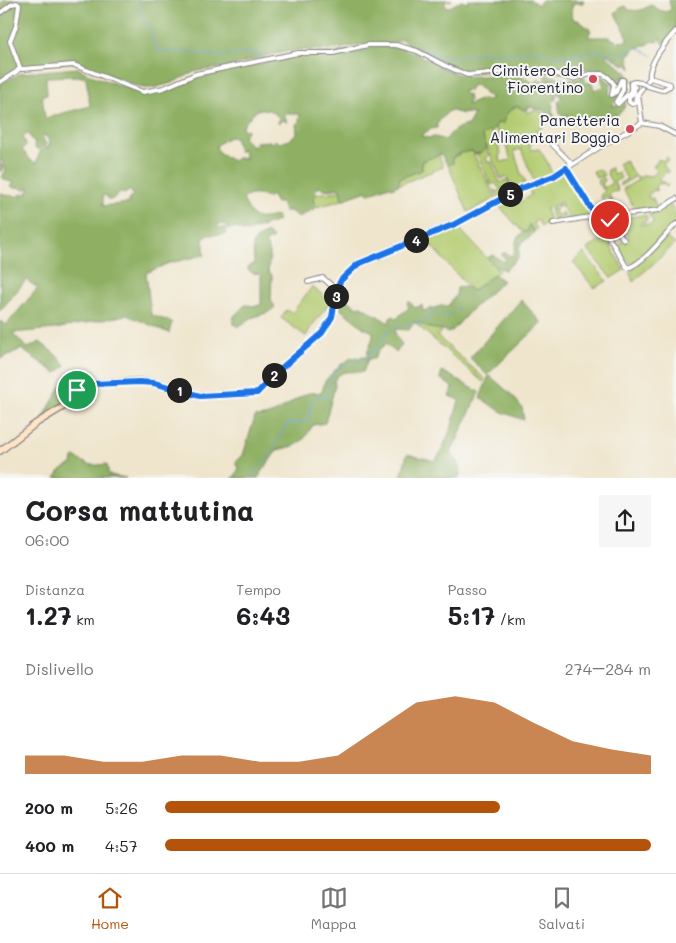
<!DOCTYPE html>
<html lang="it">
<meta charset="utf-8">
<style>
body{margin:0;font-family:Mali,sans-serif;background:#f6f6f6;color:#202124;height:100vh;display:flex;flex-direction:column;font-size:19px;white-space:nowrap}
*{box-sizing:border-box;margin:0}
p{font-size:16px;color:#757577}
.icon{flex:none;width:28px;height:28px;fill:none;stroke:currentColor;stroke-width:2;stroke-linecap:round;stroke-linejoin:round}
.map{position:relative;height:478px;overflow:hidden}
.drawer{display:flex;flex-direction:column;background:#fff;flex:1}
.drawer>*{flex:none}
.pin{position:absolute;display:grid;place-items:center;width:42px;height:42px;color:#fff;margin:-21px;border:2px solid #fff;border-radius:50%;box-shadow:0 1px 5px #0007}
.km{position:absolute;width:25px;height:25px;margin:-12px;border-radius:50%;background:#222;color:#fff;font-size:14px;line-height:25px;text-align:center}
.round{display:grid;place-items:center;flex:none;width:52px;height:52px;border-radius:0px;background:#f6f6f6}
.head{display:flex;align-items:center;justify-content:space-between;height:85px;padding:0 25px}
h1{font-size:28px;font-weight:700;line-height:38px}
.metrics{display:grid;grid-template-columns:repeat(3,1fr);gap:8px;height:85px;padding:5px 25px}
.metrics div{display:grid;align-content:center}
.metrics b{font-size:25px;font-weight:700}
.metrics small{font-size:14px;font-weight:400}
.metrics p{font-size:14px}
.chart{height:140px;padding:10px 25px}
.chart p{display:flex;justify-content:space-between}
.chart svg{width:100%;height:90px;margin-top:5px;fill:#b45309;opacity:.7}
ul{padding:0 25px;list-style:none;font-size:16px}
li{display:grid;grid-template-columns:80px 60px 1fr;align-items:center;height:38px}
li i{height:12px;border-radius:6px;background:#b45309}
.tab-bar{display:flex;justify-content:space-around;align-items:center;height:70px;border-top:1px solid #e0e0e0;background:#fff;font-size:14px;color:#757577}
.tab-bar a{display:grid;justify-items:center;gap:2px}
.tab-bar .active{color:#b45309}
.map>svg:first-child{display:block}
.green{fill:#b4cc71;stroke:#6b7756}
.forest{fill:#8fb063;stroke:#58694f;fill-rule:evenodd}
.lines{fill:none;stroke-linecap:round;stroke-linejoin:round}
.stream{stroke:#6c9fd8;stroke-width:1}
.street-casing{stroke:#888484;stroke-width:6}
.secondary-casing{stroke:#888484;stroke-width:8}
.street{stroke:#fff;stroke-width:4}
.secondary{stroke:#ffe4c6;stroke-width:5.5}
.street-bridge-casing{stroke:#888484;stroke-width:6;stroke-linecap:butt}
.street-bridge{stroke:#fff;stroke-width:4}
.route-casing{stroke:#fff;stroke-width:10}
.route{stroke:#1a73e8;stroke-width:6}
.poi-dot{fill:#d1495b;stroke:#f6f6f2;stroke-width:2}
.labels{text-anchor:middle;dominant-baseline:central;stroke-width:4;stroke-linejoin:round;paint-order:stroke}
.poi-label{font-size:15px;fill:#22223b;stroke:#f6f6f2;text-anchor:end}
</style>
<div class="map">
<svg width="676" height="478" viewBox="0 0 676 478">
<rect width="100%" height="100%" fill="#f6f6f2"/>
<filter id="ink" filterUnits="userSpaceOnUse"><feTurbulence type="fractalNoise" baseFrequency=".02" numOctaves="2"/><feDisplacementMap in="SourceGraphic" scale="10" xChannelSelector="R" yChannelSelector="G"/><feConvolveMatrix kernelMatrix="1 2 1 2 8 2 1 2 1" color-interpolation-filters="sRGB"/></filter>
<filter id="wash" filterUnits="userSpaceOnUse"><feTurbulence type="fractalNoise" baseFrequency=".0096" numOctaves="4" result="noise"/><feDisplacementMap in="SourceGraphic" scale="20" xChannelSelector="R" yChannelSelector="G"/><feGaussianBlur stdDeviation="1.12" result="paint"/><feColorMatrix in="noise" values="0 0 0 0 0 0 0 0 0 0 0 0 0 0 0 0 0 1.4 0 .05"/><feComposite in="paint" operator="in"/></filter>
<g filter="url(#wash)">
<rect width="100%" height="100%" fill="#efe5cc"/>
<g class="green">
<path d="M517 106 524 109 527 113 532 111 535 109 550 117 547 118 542 116V119L546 121 540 130 536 129 539 135 530 139 532 144 529 146 531 150 539 149 548 163 552 175 534 181 521 149 514 151 520 171 526 183 517 187 513 183H510L507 176 501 179 482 135 492 131 501 153 499 156 501 162 511 160 505 143 502 144 495 127 497 123H504C504 114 509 110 517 106Z"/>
<path d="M486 148 489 156 486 158 488 163 491 161 500 183 507 179 510 186 507 185 502 188 505 194 498 197 494 189 497 192 500 189 495 183 491 185 477 154 483 151Z"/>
<path d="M472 151 496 198 468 212 448 165 453 163 452 158 461 153Z"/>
<path d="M439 155 443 167 398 185 400 178 422 170V161Z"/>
<path d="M667 157 669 159 663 165 669 172 667 173 666 172 659 178 660 182H665L668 186 666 187 662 183 655 186 657 191 654 190 648 195 650 199 653 198 657 209H635L623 189 638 180 636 176 620 186V183L627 179 618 164 625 160 634 175 641 178 643 175 652 176 657 171 653 167 659 159 662 161Z"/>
<path d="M611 168 614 175 618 172 621 178 614 182 618 191 615 192 614 191 609 194 617 212H615L607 196 602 199 600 195 605 192 597 181 602 178 601 176 596 178 593 171 601 170 604 175 602 176 605 181 602 183 604 188 612 183 607 174 608 172 607 170Z"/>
<path d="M566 170 591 215 569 219 565 210 559 205 554 211 558 216 562 212 565 217 553 219 550 209 557 207V205H562L561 202 546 209 550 220 541 227 538 220 533 223 537 229 534 232 533 229 527 233 521 230 497 204 513 196 519 203 531 195 529 189 527 190 526 188Z"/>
<path d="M341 191 342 200 317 207 313 201 316 194Z"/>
<path d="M670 204 676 214V222L632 265 627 260 625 261 617 247 629 237 626 232 621 235 611 219 646 215 647 220 640 224 641 225 647 224 648 225 654 222 648 214 659 213Z"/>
<path d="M457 226 499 271 472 291 426 240Z"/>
<path d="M606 237 624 270 611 278 587 249Z"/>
<path d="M665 237 675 244 633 282 630 272Z"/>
<path d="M584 253 607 281 594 288 573 262Z"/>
<path d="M311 286 331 301 311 327 306 336 281 318 286 310 292 313 312 287Z"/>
<path d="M414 322 424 324 429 328 443 329 437 336 485 379 483 382Z"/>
</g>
<g class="forest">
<path d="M4 0H452L445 1V6L450 7 461 1 467 3 469 0H531L538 5 542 0H584L583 3H576L572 5V15L574 20H578L591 30 588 37H609L618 42 627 41 626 33 616 16 615 13 620 8 626 6 628 10C640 11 640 11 651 5 658 9 663 14 671 10L669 0H676V29L664 44 660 39 657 42 653 41 647 45H642L641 47 633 49V52L628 55 631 69 627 64 624 65 607 54 606 56 625 71 632 80 629 83 627 93 618 101 624 91 625 77H621L614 89C614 79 609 70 598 69 592 68 587 70 582 69V66L581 65H575L569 68 568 70 572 74 510 70 470 73 460 71 410 46 401 39 396 42 388 44H365L331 50H297L269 55 228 67 196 71 172 83 152 88H143L93 70 81 64 74 62 23 67 0 80V5Z"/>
<path d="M365 47C377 47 392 46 403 49 426 55 443 73 467 76 492 79 510 65 533 83L537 80 554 81 545 78V75C561 76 568 85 584 76L586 83 592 82 594 90 604 87 600 74 611 83 609 93 611 96 616 94 622 81 621 91 612 106 618 105 625 99C627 107 621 112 616 117L613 115 610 119 608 117 602 120 598 117 594 120 589 119 577 120 585 124 574 123 568 116H563L560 114 558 101 562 97 563 95 561 97 560 94H556V99L552 103 553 105 552 111 555 117 554 119C548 111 538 108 528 107L527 110 522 109 517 106C509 110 504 114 504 123H497L494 130 482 135 487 147 481 153 475 154 472 151 461 153 452 158 453 163 448 165 446 163 441 154 422 161V170L400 178 398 185 392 188 389 186 369 194 367 191 342 200 340 188 329 190 317 187 313 201 317 207 299 217 290 211H284L281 203H276L271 195 268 198C258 194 251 193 243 199 254 221 255 220 277 216L278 221 247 232 235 228 228 229 226 225 220 224 218 226 219 228H226V234L208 235 203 239 205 255 169 263 146 273 151 315 172 322 169 333 127 315 55 329 12 333 28 348 40 342 55 354 66 366 56 373 21 349 0 359V321L6 325 38 288 26 280 0 311V192L4 195 17 196 20 199 22 198 19 196 21 194 28 193 29 187 24 190 19 187 14 188 11 186 14 183 5 180 2 177 6 170 2 160 0 162 4 169 0 172V84L21 73 78 68 90 75 144 94 166 91 202 76 264 63 280 57 297 54 334 53ZM78 76 86 78 90 106 45 118 42 95H47L46 77ZM475 85 484 91 483 93 492 98 489 100 482 99 467 105 469 100 468 95 464 94 463 91 470 90 471 86ZM260 109 269 110 279 117 278 123 283 120 287 122 285 116 286 111H288L289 114H300L299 122 296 124 297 132 290 140 279 143 276 140 271 144 270 141 256 142 255 145H250L243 137 248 129 244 130 242 127 253 113ZM450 110 459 113 474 114 468 125C459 126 450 132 446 140L435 137 428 138 421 136 430 129 437 128V123ZM28 133 32 141H35L34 147 39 150 46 145 42 136 43 135 47 137 50 143 48 148H44L40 152 36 163 29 159 22 149 26 146 25 141 22 139ZM230 137 235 138 239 151H244L245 158H237L233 161 220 154 216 147 219 143ZM130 190 133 195 128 200 129 203 103 206V198L102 196 106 195 108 199 111 200 121 192 124 194Z"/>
<path d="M529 224 534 232 529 238 523 241 519 247V257L505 270 496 267 487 258 493 255 504 262 506 259 501 255 505 252 510 256 514 253 517 238 524 231 527 232Z"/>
<path d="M268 233 273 239 265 242 270 253 268 272 272 275 271 300 275 307 269 312 251 318 238 327 233 323 234 316 245 305 255 306 261 305V274L253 273 248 270V267L254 264 253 243 257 238Z"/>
<path d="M494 274 503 281 471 310 452 331 447 333C442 328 438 330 431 328 424 326 423 324 414 322L409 330 396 329 395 331 396 337 402 344 396 352 385 344 378 351 374 359H368L363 372C351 372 340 369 334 381L335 386 325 423 313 425C300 446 300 445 277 450L258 478H232L235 476 239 468 235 463 243 455 255 417C280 416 286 403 306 394 311 392 317 393 322 392L325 381 338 367 351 358 367 357C367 348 374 341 373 332L364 328 339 308V295L358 307 361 306 389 323 390 318 394 316 397 319 401 314 409 308 407 303 409 301 415 308 422 305 423 311 441 306H448L456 295 457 288 464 286 473 291Z"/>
<path d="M521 300 542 323 487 375 470 358Z"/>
<path d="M442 371 479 392 451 453 460 467 459 477 458 478H401L407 454 435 461 441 452 452 426 459 400 449 396 453 388 440 378Z"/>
<path d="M489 375 513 396 522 408 524 420 502 412 480 398Z"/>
<path d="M64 381 73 388 60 407 43 418Z"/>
<path d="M75 457C89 466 91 466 107 464L109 475 126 478H55L61 470 72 464 73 458Z"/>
</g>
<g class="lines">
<g class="stream">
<path d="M139 0C138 8 143 13 143 22L148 24 157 50 163 52 180 51 218 56 252 53 264 56"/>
<path d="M416 50 418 48 443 57 469 56 487 52 493 54 520 53 533 50 554 55 567 56 598 51"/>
<path d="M599 51 610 53 616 57 629 50 639 48 653 56"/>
<path d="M338 54 369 49"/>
<path d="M293 56 304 55"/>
<path d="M269 62 275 60"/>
<path d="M451 454 461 470 459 478"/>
<path d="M251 476C259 470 261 461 269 457L287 423 295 424 309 420C310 407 309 406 317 396L326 397C330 389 329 380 334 372 341 363 352 365 362 360 369 355 376 349 381 342 386 336 385 332 393 328 395 326 420 322 426 321L431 313H441L446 317 459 308"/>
</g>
</g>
</g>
<g filter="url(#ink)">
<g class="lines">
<defs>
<g id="street">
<path d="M0 13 12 4 17 3 19 5 16 26 10 41 20 68"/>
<path d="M20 68 22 69 74 65 143 92 164 88 196 74 298 53H333L368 45H396L417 51 446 66 467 75 503 72 536 73H554L572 79 591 74H603L609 78 614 84 612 95 616 92 621 80H623V90L616 102 618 104 631 91V83L635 82"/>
<path d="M0 82 16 72 20 68"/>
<path d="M635 82 634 92 629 98V102L632 104 635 103 636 96 650 78C647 65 667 40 676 31"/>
<path d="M648 86 662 90 670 86V84L650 78"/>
<path d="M638 95 642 123"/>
<path d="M642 123 598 148 567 168 626 266 628 268C644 263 664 236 676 224"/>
<path d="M642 123 659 126 676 135"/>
<path d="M549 141 572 164"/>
<path d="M610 217V221L624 240"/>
<path d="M597 218 659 210 676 199"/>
<path d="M553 223 596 216"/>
<path d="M308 282 323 278 332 286 337 288"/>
</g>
<path id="secondary" d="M0 451 35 424 63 407 77 390 92 384 139 381 154 383 199 396 257 393 278 371 322 333 332 317 337 288 341 280 358 264 455 224 522 188 554 176 567 168"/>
</defs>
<use href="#street" class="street-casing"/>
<use href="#secondary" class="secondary-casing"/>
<use href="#street" class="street"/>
<use href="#secondary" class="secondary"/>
<defs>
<path id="street-bridge" d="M635 82 642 83 648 86"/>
</defs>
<use href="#street-bridge" class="street-bridge-casing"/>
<use href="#street-bridge" class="street-bridge"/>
</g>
</g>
<g class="lines" filter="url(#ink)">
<defs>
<path id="route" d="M77 390 92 384 139 382 154 383 200 396 257 393 278 371 322 333 332 317 337 288 341 280 358 264 455 224 522 188 554 176 566 168 597 218 610 217V220"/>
</defs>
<use href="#route" class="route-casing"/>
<use href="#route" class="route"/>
</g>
<g class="poi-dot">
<circle cx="593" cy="79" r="5"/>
<circle cx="630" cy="129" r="5"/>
</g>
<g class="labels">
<g class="poi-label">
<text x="583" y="70">Cimitero del<tspan x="583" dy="17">Fiorentino</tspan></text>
<text x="620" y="120">Panetteria<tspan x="620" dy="17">Alimentari Boggio</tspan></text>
</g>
</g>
</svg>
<div class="pin" style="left:77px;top:390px;background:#1e9e55"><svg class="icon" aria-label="arrive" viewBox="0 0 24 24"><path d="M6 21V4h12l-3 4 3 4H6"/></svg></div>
<div class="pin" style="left:610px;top:220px;background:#d93025"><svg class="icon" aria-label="check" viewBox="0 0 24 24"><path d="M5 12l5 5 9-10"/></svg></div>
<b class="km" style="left:179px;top:390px">1</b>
<b class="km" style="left:274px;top:375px">2</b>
<b class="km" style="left:336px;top:296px">3</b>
<b class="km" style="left:416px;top:240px">4</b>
<b class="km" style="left:510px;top:194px">5</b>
</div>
<section class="drawer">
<div class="head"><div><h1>Corsa mattutina</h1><p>06:00</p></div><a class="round"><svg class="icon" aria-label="share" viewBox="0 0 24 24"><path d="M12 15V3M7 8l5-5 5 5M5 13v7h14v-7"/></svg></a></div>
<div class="metrics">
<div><p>Distanza</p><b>1.27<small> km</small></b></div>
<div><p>Tempo</p><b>6:43</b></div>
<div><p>Passo</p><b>5:17<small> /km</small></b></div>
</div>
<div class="chart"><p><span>Dislivello</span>274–284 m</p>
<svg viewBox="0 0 160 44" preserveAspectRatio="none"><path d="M0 44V35L10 35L20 38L30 38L40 35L50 35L60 38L70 38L80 35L90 22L100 9L110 6L120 9L130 19L140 28L150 32L160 35V44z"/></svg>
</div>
<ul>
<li><b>200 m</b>5:26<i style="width:69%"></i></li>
<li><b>400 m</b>4:57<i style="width:100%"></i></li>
</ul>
</section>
<nav class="tab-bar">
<a class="active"><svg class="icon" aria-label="home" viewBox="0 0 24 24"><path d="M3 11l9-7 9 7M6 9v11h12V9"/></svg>Home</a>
<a><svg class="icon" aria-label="map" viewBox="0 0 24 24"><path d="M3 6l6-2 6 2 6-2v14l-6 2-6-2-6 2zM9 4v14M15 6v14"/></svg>Mappa</a>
<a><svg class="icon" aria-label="saved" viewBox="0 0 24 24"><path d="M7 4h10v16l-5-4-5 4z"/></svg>Salvati</a>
</nav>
